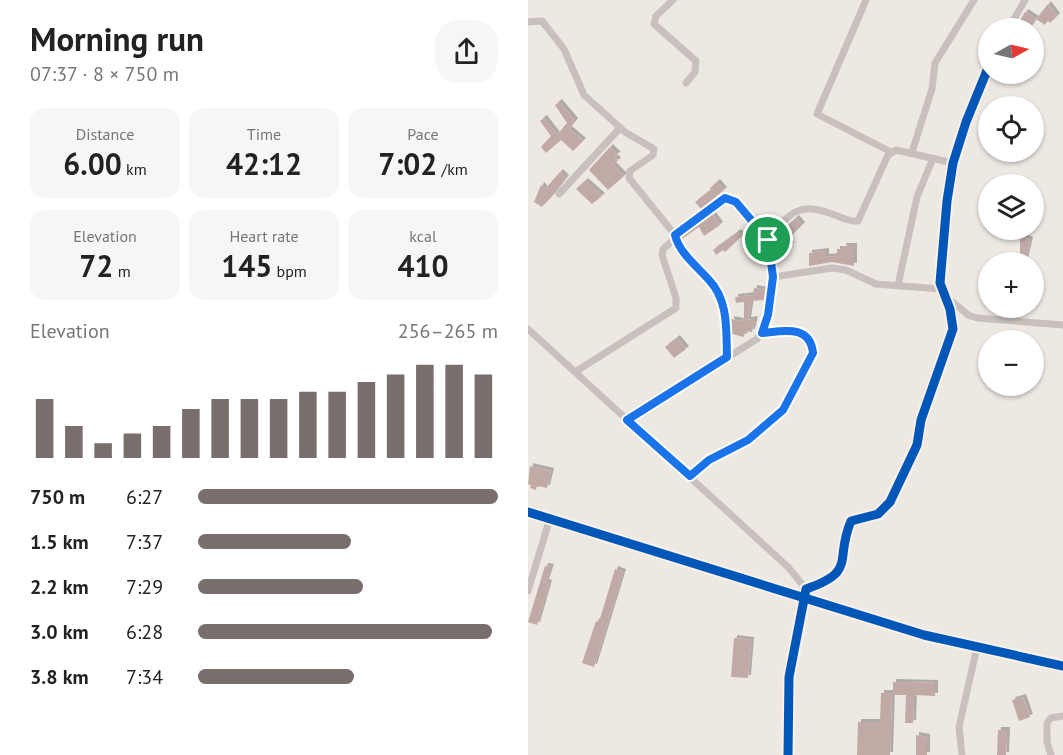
<!DOCTYPE html>
<meta charset="utf-8">
<style>
body{margin:0;font-family:"PT Sans",sans-serif;background:#f6f6f6;color:#222;height:100vh;display:flex;flex-direction:column;font-size:22px;white-space:nowrap}
*{box-sizing:border-box;margin:0}
p{font-size:20px;color:#767676}
.icon{flex:none;width:33px;height:33px;fill:none;stroke:currentColor;stroke-width:2;stroke-linecap:round;stroke-linejoin:round}
.map{position:relative;flex:1;overflow:hidden}
.panel{display:flex;flex-direction:column;background:#fff;width:528px}
.panel>*{flex:none}
.needle{width:39px;rotate:82deg}
.controls{position:absolute;left:450px;top:18px;display:grid;gap:12px}
.controls a{display:grid;place-items:center;width:66px;height:66px;border-radius:50%;background:#fff;box-shadow:0 2px 4px #0004;font-size:30px}
.pin{position:absolute;display:grid;place-items:center;width:51px;height:51px;color:#fff;margin:-26px;border:3px solid #fff;border-radius:50%;box-shadow:0 2px 6px #0007}
.round{display:grid;place-items:center;flex:none;width:63px;height:63px;border-radius:24px;background:#f6f6f6}
.headline{display:flex;align-items:center;justify-content:space-between;height:102px;padding:0 30px}
h1{font-size:33px;font-weight:600;line-height:45px}
.metrics{display:grid;grid-template-columns:repeat(3,1fr);gap:9px;height:102px;padding:6px 30px}
.metrics div{display:grid;align-content:center;border-radius:15px;background:#f6f6f6;text-align:center}
.metrics b{font-size:30px;font-weight:600}
.metrics small{font-size:16px;font-weight:400}
.metrics p{font-size:16px}
.chart{height:168px;padding:12px 30px}
.chart p{display:flex;justify-content:space-between}
.chart svg{width:100%;height:108px;margin-top:6px;stroke:#786e6b;stroke-width:6}
ul{padding:0 30px;list-style:none;font-size:20px}
li{display:grid;grid-template-columns:96px 72px 1fr;align-items:center;height:45px}
li i{height:15px;border-radius:8px;background:#786e6b}
main{display:flex;flex:1;min-height:0}
.map>svg:first-child{display:block}
.building{fill:#c1aaa5;filter:url(#shadow)}
.lines{fill:none;stroke-linecap:round;stroke-linejoin:round}
.street{stroke:#c7c0bc;stroke-width:7}
.secondary{stroke:#b8b0ac;stroke-width:9}
.cycleway-casing{stroke:#faf1eb;stroke-width:13}
.cycleway{stroke:#0057b8;stroke-width:9}
.route-casing{stroke:#fff;stroke-width:12}
.route{stroke:#1a73e8;stroke-width:8}
</style>
<main>
<section class="panel">
<div class="headline"><div><h1>Morning run</h1><p>07:37 · 8 × 750 m</p></div><a class="round"><svg class="icon" aria-label="share" viewBox="0 0 24 24"><path d="M12 15V3M7 8l5-5 5 5M5 13v7h14v-7"/></svg></a></div>
<div class="metrics">
<div><p>Distance</p><b>6.00<small> km</small></b></div>
<div><p>Time</p><b>42:12</b></div>
<div><p>Pace</p><b>7:02<small> /km</small></b></div>
</div>
<div class="metrics">
<div><p>Elevation</p><b>72<small> m</small></b></div>
<div><p>Heart rate</p><b>145<small> bpm</small></b></div>
<div><p>kcal</p><b>410</b></div>
</div>
<div class="chart"><p><span>Elevation</span>256–265 m</p>
<svg viewBox="0 0 160 44" preserveAspectRatio="none"><path d="M5 44V20M15 44V31M25 44V38M35 44V34M45 44V31M55 44V24M65 44V20M75 44V20M85 44V20M95 44V17M105 44V17M115 44V13M125 44V10M135 44V6M145 44V6M155 44V10"/></svg>
</div>
<ul>
<li><b>750 m</b>6:27<i style="width:100%"></i></li>
<li><b>1.5 km</b>7:37<i style="width:51%"></i></li>
<li><b>2.2 km</b>7:29<i style="width:55%"></i></li>
<li><b>3.0 km</b>6:28<i style="width:98%"></i></li>
<li><b>3.8 km</b>7:34<i style="width:52%"></i></li>
</ul>
</section>
<div class="map">
<svg width="535" height="755" viewBox="0 0 535 755">
<defs>
<filter id="shadow"><feDropShadow dx="3" dy="-3" stdDeviation="0" flood-color="#0004"/></filter>
</defs>
<rect width="100%" height="100%" fill="#eee8e3"/>
<g class="building">
<path d="M520 4 529 16 522 23 520 20 517 25 508 19 502 28 489 26 497 12 508 19Z"/>
<path d="M31 102 47 121 41 129 55 141 45 151 33 140 18 153 13 147 23 136 12 121 16 118 29 135 39 123 27 105Z"/>
<path d="M82 147 90 155 86 156 90 161 84 164 96 176 80 190 61 170Z"/>
<path d="M32 172 38 178 25 195 14 207 6 202 13 185 17 189Z"/>
<path d="M57 181 74 196 64 204 48 189Z"/>
<path d="M189 182 196 190 173 209 167 202 183 190 182 188Z"/>
<path d="M185 215 192 225 176 236 171 227 154 239 153 235Z"/>
<path d="M268 218 274 225 260 239 263 246 252 251 247 240 262 231 259 226Z"/>
<path d="M487 230H498L497 238 502 240 497 261 492 258V236L486 234Z"/>
<path d="M210 232 214 236 197 252 195 250 188 255 185 250Z"/>
<path d="M315 246H326V266L304 262 281 266V253L298 251V257L309 256V249H316Z"/>
<path d="M226 288 237 290 236 300 223 301 220 320 227 319 224 332 217 331 216 337 204 334 203 319 213 321 216 318V302L208 303 207 297 225 295Z"/>
<path d="M149 338 158 349 146 358 137 347Z"/>
<path d="M2 466 23 471 19 488 9 486 8 490 2 488 3 485 0 484Z"/>
<path d="M17 566 23 567 18 582 21 583 9 625 0 622Z"/>
<path d="M87 569 95 572 66 667 54 663 68 621 71 622Z"/>
<path d="M206 638 223 640 220 678 203 677Z"/>
<path d="M365 682 407 683V696L386 695 385 723H377L378 695H365Z"/>
<path d="M353 693H364L362 755H329L330 722H352Z"/>
<path d="M495 697 502 717 491 721 484 700Z"/>
<path d="M470 730H479L478 755H469Z"/>
<path d="M388 735 399 737V755H388Z"/>
</g>
<g class="lines">
<g class="street">
<path d="M145 0 128 16 126 24 168 61 167 72 158 83"/>
<path d="M338 0 289 114 363 152"/>
<path d="M0 22 14 21 36 49 56 95 97 132 126 149 125 155 102 171 101 178 147 235"/>
<path d="M481 28 497 0"/>
<path d="M384 152 404 89 407 63 446 0"/>
<path d="M31 194 92 128"/>
<path d="M245 277 304 268 318 270 348 284 413 289"/>
<path d="M370 285 389 197 405 158"/>
<path d="M421 299 440 315 449 318 535 325"/>
<path d="M0 329 260 567 278 589"/>
<path d="M199 357C198 331 201 301 181 280 170 267 151 253 147 235L149 231 201 198 208 202 240 240"/>
<path d="M47 372 148 308V298L134 255 135 249 148 238"/>
<path d="M99 420 229 339 240 315 244 287 245 267 240 240C263 211 271 201 307 215 315 218 322 222 330 221L360 155 368 150 425 163"/>
<path d="M162 476C191 452 227 440 253 411 260 404 262 391 268 382 276 370 286 360 284 345 273 325 253 331 234 333"/>
<path d="M0 591 22 518"/>
<path d="M260 755 261 677 278 589C330 571 306 560 323 521L350 514 362 502 389 445 393 420 425 329 422 309 412 283 419 201 425 163 438 122 460 68"/>
<path d="M434 755 431 727 449 647"/>
<path d="M523 755 519 742V723L523 718 535 716"/>
</g>
<path class="secondary" d="M0 512 396 635 535 666"/>
<defs>
<g id="cycleway">
<path d="M0 512 396 635 535 666"/>
<path d="M260 755 261 677 278 589C330 571 306 560 323 521L350 514 362 502 389 445 393 420 425 329 422 309 412 283 419 201 425 163 438 122 460 68"/>
</g>
</defs>
<use href="#cycleway" class="cycleway-casing"/>
<use href="#cycleway" class="cycleway"/>
</g>
<g class="lines">
<defs>
<path id="route" d="M197 198 208 202 240 240 245 277 240 315 234 333C255 331 282 324 285 353L255 410 220 440 181 460 162 476 99 420 199 357C198 331 201 301 181 280 170 267 151 253 147 235Z"/>
</defs>
<use href="#route" class="route-casing"/>
<use href="#route" class="route"/>
</g>
</svg>
<div class="controls">
<a><svg class="needle" viewBox="-14 -14 28 28"><path d="M0-13l5 13h-10z" fill="#e53935"/><path d="M0 13l5-13h-10z" fill="#767676"/></svg></a>
<a><svg class="icon" aria-label="locate" viewBox="0 0 24 24"><circle cx="12" cy="12" r="6"/><path d="M12 2v4M12 18v4M2 12h4M18 12h4"/></svg></a>
<a><svg class="icon" aria-label="layers" viewBox="0 0 24 24"><path d="M12 4l9 5-9 5-9-5zM3 14l9 5 9-5"/></svg></a>
<a>+</a>
<a>−</a>
</div>
<div class="pin" style="left:240px;top:240px;background:#1e9e55"><svg class="icon" aria-label="arrive" viewBox="0 0 24 24"><path d="M6 21V4h12l-3 4 3 4H6"/></svg></div>
</div>
</main>
